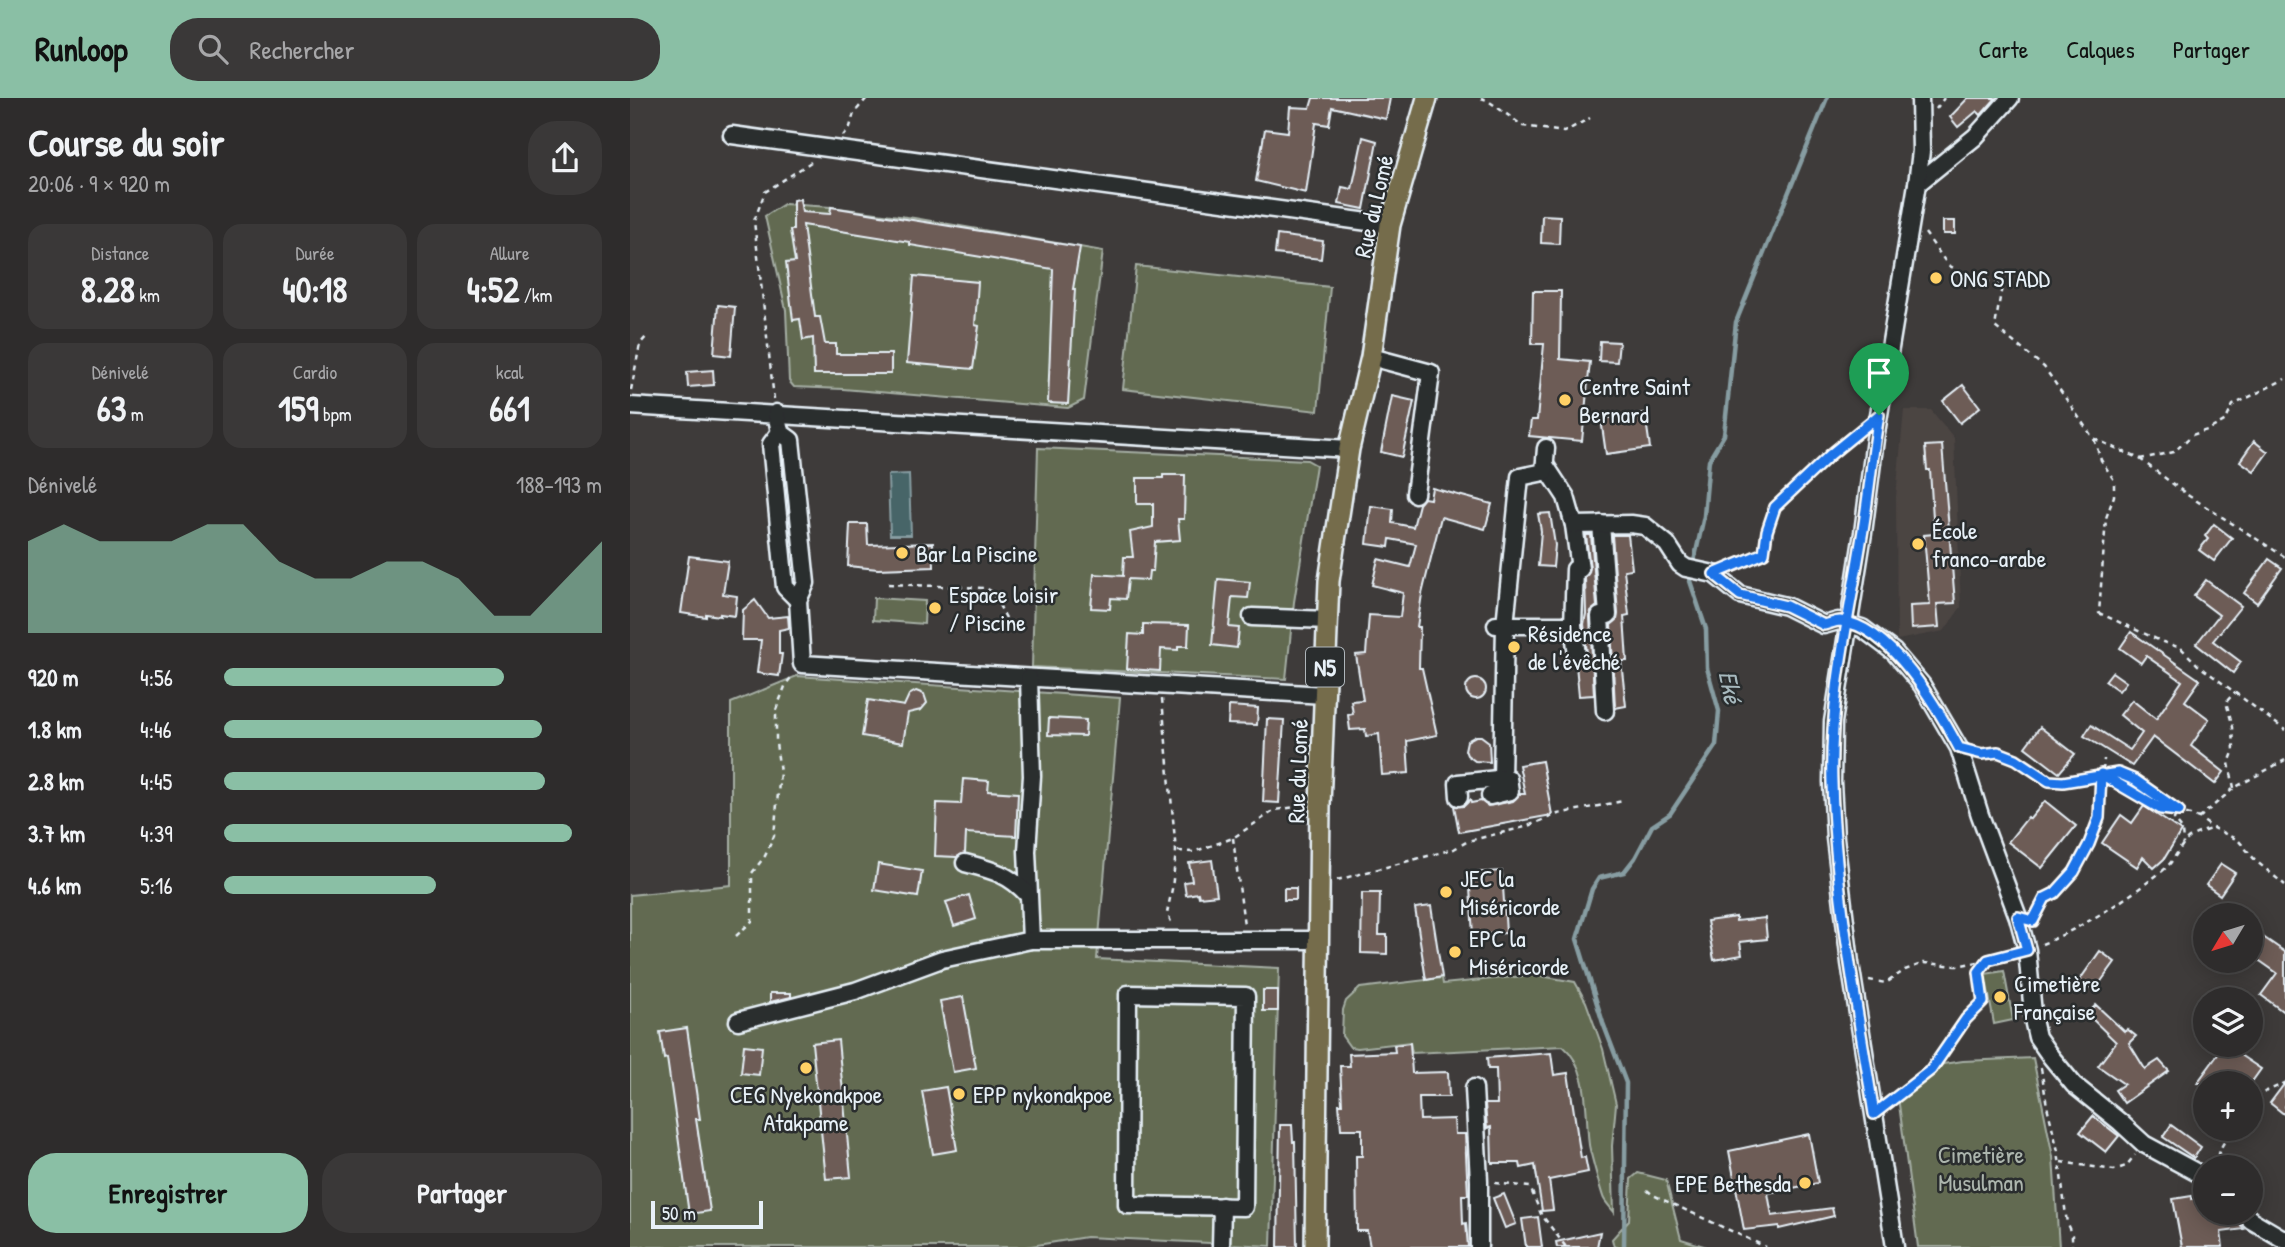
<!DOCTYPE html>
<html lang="fr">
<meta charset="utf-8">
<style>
body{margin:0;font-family:"Patrick Hand",sans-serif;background:#3a3838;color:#f1f3f6;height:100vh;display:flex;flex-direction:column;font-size:26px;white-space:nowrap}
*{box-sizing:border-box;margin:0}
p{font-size:23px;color:#a7a7a9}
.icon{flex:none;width:38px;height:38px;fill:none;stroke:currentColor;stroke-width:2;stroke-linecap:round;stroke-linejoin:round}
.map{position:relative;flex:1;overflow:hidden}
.panel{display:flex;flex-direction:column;background:#2e2c2c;width:630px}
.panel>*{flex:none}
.needle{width:46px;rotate:232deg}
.controls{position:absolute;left:1563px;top:805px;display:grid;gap:14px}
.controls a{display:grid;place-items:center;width:70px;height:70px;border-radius:50%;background:#2e2c2c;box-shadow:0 4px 18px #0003,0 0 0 2px #494848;font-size:35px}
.scale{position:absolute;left:21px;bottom:18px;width:112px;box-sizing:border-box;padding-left:7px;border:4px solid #e8f1f8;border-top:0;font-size:19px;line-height:24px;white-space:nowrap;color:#e8f1f8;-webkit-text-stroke:5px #2a2d2e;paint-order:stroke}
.pin{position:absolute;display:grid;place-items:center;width:60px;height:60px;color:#fff;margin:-72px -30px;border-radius:50% 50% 50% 0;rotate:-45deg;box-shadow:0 0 7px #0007}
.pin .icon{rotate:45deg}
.round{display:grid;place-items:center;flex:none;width:74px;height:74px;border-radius:28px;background:#3a3838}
.overview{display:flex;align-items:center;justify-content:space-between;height:119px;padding:0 28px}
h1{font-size:38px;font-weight:700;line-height:52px}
.figures{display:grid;grid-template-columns:repeat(3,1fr);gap:10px;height:119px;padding:7px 28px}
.figures div{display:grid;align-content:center;border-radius:18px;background:#3a3838;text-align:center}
.figures b{font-size:35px;font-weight:700}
.figures small{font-size:19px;font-weight:400}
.figures p{font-size:19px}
.chart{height:196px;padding:14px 28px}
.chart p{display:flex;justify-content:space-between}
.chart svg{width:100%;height:126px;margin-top:7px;fill:#8abfa5;opacity:.7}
.button{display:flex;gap:14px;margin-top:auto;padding:14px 28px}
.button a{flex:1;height:80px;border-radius:28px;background:#8abfa5;color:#111;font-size:28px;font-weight:700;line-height:80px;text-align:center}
.button a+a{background:#3a3838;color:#f1f3f6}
ul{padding:0 28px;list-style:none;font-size:23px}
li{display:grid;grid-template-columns:112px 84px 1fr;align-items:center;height:52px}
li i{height:18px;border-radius:9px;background:#8abfa5}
header{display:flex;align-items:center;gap:42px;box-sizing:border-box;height:98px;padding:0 35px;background:#8abfa5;color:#111}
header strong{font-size:33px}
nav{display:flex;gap:38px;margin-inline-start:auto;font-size:24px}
.search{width:490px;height:63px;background:#3a3838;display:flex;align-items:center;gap:18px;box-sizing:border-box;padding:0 24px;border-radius:28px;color:#a7a7a9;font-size:26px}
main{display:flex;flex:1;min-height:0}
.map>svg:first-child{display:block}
.built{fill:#4c4543}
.green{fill:#626b51;stroke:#a5aea4;stroke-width:2}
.water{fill:#466568;stroke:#879da2;stroke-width:2}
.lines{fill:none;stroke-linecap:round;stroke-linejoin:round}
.stream{stroke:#879da2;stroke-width:4.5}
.building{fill:#6d5b57;stroke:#e8f1f8;stroke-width:2}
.minor-casing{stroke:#e8f1f8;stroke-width:21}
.major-casing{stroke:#e8f1f8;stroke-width:24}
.path{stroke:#e8f1f8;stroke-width:2.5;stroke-dasharray:5 5;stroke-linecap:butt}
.minor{stroke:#2a2d2e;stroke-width:16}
.major{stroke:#746c4b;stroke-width:19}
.route-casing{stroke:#fff;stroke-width:14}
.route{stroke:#1a73e8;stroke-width:9}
.poi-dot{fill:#ffd166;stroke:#2a2d2e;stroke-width:2.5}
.labels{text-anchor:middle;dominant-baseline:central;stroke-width:5;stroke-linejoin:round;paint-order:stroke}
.shield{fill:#2a2d2e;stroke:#afb6bb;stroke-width:2}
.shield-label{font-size:23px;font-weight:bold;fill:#e8f1f8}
.street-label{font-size:24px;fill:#e8f1f8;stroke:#2a2d2e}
.poi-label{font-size:24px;fill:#e8f1f8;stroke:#2a2d2e;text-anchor:start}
.park-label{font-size:24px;fill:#acb5ad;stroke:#2a2d2e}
.water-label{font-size:26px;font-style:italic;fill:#a7b9be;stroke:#2a2d2e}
</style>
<header>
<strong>Runloop</strong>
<div class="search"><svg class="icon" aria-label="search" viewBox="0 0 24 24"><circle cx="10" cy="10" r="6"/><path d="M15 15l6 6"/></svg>Rechercher</div>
<nav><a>Carte</a><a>Calques</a><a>Partager</a></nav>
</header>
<main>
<section class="panel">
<div class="overview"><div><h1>Course du soir</h1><p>20:06 · 9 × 920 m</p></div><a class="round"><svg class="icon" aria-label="share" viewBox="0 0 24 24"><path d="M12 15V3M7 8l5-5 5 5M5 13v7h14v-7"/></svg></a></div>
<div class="figures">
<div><p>Distance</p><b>8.28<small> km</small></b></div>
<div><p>Durée</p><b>40:18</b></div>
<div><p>Allure</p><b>4:52<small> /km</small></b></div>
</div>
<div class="figures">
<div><p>Dénivelé</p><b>63<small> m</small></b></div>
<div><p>Cardio</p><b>159<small> bpm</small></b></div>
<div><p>kcal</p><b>661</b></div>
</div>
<div class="chart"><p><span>Dénivelé</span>188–193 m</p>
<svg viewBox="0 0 160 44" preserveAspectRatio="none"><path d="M0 44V12L10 6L20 12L30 12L40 12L50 6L60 6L70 19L80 25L90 25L100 19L110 19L120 25L130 38L140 38L150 25L160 12V44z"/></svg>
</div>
<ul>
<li><b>920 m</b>4:56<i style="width:74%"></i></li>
<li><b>1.8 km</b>4:46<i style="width:84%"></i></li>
<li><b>2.8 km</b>4:45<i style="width:85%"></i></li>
<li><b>3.7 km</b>4:39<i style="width:92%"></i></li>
<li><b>4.6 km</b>5:16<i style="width:56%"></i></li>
</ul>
<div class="button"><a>Enregistrer</a><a>Partager</a></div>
</section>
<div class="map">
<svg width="1655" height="1149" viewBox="0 0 1655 1149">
<rect width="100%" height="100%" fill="#3e3b3a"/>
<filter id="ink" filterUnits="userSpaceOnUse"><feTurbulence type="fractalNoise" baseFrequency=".0143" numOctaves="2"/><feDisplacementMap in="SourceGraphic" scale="14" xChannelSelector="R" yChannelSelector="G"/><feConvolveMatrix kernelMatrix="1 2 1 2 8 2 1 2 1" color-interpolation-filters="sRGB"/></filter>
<g filter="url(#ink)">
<path class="built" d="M1274 312H1301L1324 340 1331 509 1314 533 1267 542 1266 399Z"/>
<g class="green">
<path d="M154 106 201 109 284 120 473 153 454 302 438 310 213 291 164 289 159 283 156 212 135 118Z"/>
<path d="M506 168 700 189 688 313 493 291Z"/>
<path d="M408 350 677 362 686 367 664 504 656 581 402 569Z"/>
<path d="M244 500 295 503 294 526 243 522Z"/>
<path d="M167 578 490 600 467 861 649 870 641 1148 456 1139 395 1149H0V797L101 787V605Z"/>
<path d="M1374 873 1383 922 1364 926 1355 876Z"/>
<path d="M905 877 945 884 956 904 973 951 986 1006 982 1048 984 1114C981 1110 976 1105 974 1101 972 1098 960 1053 959 1047 955 1015 960 971 933 948L782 955 780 944 728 950 720 949 712 938 713 912 716 903 730 890 812 880 813 886Z"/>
<path d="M1403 960 1423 1059 1429 1149H1288L1268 999 1313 966 1333 963Z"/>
<path d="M1008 1075 1036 1082 1051 1141 1077 1149H984L982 1141 999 1122 1001 1081Z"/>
</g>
<path class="water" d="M279 376 281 437H260L258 377Z"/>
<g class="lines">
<g class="stream">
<path d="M1063 468 1074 418 1079 362 1094 337 1106 224 1197 0"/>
<path d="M994 1149 996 985 973 925 947 841 962 791 969 780 994 774 1005 760 1022 728 1040 716 1086 647 1089 613 1077 570 1076 531 1060 483 1061 476"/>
</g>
</g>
<g class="building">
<path d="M683 0H760L756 21 702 9 699 27 686 25 676 95 626 83 635 31 658 34 660 9 680 10Z"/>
<path d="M1338 0H1366L1351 17 1347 13 1328 29 1320 19Z"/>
<path d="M733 39 747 43 734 111 709 106 712 89 722 91Z"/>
<path d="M170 101 172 114 200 116 201 109 450 149 443 191H445L438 306 418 305 423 171 280 147V144L173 127 185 219H190L195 246H206V256H261V276H184L183 240 173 242 170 221 163 222 156 165 165 164 160 132H163V102Z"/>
<path d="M912 117 930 118 929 146 911 145Z"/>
<rect x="1313" y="123" width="12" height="13"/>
<path d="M647 137 693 143 691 161 645 156Z"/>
<path d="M284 178 348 184 345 227 349 228 343 271 277 265Z"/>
<path d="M903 193H931L930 261 960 264 952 343 899 338 901 322H907L914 246H902Z"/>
<path d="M88 207 105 209 101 258 84 256Z"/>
<path d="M970 243 989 244 987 264 969 263Z"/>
<path d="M83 272 84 287 58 289 57 274Z"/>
<path d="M1333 287 1350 309 1330 325 1313 303Z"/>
<path d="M762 298 784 303 772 359 751 354Z"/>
<path d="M1015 315 1020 350 976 356 971 321Z"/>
<path d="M1624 343 1638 354 1624 373 1610 363Z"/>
<path d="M1312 347 1325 505 1307 506 1309 529 1281 531 1280 508 1300 507 1294 437 1304 436 1300 372H1297L1295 348Z"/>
<path d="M533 377H555L554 421H548L550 442 525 444 523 473H519L518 482 498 481 496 501 481 500 480 511 461 510 464 476 493 478 494 459H503L500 434 523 429V406H507V380H533Z"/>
<path d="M802 390 862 406 855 431 811 419 792 496 787 529H790L789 570H792L807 637 777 643 779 675 752 677 749 636 736 638 735 631 720 632 718 617 723 616 721 603 733 602 726 557 736 556 739 517 770 519 773 495 742 487 748 461 780 469 786 446 760 441 759 449 737 446 741 408 763 411 762 425 783 429 789 406 794 400 800 401Z"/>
<path d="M920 415 925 447 923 469 908 468 911 433 908 416Z"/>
<path d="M220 426H237L238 447 303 445 304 469 248 471 218 468Z"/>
<path d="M1584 426 1602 440 1584 463 1569 452 1578 441 1575 438Z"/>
<path d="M956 437H961L967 508 961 513 960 519 964 597 949 598 946 567 954 565 957 556 954 526 956 516 955 480 960 470Z"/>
<path d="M982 437H998L1002 471 994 472 999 517 994 518 997 563H991L996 608 985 610 981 527 987 522 988 516Z"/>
<path d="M59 458 98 463 93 496 107 498 105 518 90 516V518L76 516V519L51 515Z"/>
<path d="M1639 461 1652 470 1627 505 1614 495Z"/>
<path d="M588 481 620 484 618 500 602 499 599 529 609 530 607 550 582 547Z"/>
<path d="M1576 482 1611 508 1583 543 1611 564 1603 575 1566 546 1589 517 1564 498Z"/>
<path d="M125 502 138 520 158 518 159 530 149 532V556H152L149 578 127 575 131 542H112L113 512Z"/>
<path d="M513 526 559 527 558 548H548V552L531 551 530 573 497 571 499 536 513 537Z"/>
<path d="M1501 534 1570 582 1555 603 1579 621 1561 648 1594 674 1585 686 1523 639 1502 668 1454 638 1461 627 1500 652 1512 635 1490 617 1502 602 1526 621 1552 583 1516 558 1511 565 1490 550Z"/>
<path d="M1482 574 1496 584 1489 593 1475 583Z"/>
<circle cx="846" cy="591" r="10"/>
<path d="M286 593 294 596 297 605 291 612 278 615 273 645 232 638 238 602 274 608 279 597Z"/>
<path d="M599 608 628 610 627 627 598 626Z"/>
<path d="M419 620 456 622 455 638 418 637Z"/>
<path d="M637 621 654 622 649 705 633 704Z"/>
<path d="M1410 629 1445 656 1429 675 1395 649Z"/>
<path d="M846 638H851L859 644 860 664 845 663 837 657 835 652 837 643Z"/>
<path d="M912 663 922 717 829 734 824 708H834L840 702 841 705 851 703 858 708 883 703 890 696H895L889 667Z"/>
<path d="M333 681 359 683 358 693 388 695 386 738 336 735 335 755 327 759 305 758 307 705 331 706Z"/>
<path d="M1415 703 1446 728 1412 770 1378 744 1398 719 1400 721Z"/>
<path d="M1514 708 1551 733 1534 761 1524 770 1513 759 1507 769 1472 745 1491 717 1502 725Z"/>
<path d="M582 762 587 797 569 799 568 795 556 797 554 784 562 783 559 765Z"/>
<path d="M248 766 292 773 288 799 244 792Z"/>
<path d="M1591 766 1605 775 1590 797 1576 787Z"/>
<path d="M872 773 876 835 843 837 839 775Z"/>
<rect x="654" y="790" width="12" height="12"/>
<path d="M732 795H750L749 837H757V856L731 855Z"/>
<path d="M339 797 346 821 324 828 316 804Z"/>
<path d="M801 808 812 879 796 882 785 810Z"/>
<path d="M1106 819V823L1135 820 1137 841 1110 844 1112 857 1084 862 1077 823Z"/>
<path d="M1620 830 1655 854V915L1631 897 1647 875 1620 856Z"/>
<path d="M1470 853 1485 864 1464 893 1449 883Z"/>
<rect x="633" y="892" width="15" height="21"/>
<path d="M140 895H161V899L140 904Z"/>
<path d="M333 899 346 970 323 974 310 903Z"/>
<path d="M1466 907 1495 934 1497 931 1506 938 1499 945 1515 971 1529 962 1539 973 1494 1005 1485 992 1494 986 1468 968 1486 944 1457 916Z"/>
<path d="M57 930 70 1021H66L80 1113 59 1116 37 960 34 961 30 934Z"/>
<path d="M208 942 221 1079 196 1081 182 945Z"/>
<path d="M780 945 782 975 818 974 819 999H789L790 1022 824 1021 825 1036H835L838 1097H832L833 1126 836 1125 838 1149H740L737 1133H727L726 1058H732V1031H711L709 1006H712L710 968H720L719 956 765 954 764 947Z"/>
<path d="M114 947 132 949 129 977 111 975Z"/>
<path d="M1595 947 1631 971 1621 985H1567Z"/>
<path d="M921 955 924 977 938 975 951 1060 955 1059 958 1074 919 1082 923 1112 912 1113 905 1067 891 1070 890 1065H862L861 1029 857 1030 855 1006H867L866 971H858L857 960Z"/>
<path d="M1655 985V1017L1640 1005Z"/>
<path d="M316 989 327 1052 303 1056 292 993Z"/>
<path d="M1463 1018 1489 1038 1476 1054 1450 1034Z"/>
<path d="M650 1027H662L663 1044H665L667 1149H648Z"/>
<path d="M1541 1027 1571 1049 1564 1060 1533 1039Z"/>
<path d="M1179 1036 1188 1085 1138 1095 1142 1118 1202 1110 1204 1118 1149 1131V1128L1114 1132 1099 1053Z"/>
<path d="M874 1096 886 1126 875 1130 863 1100Z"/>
<path d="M1562 1098V1101L1575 1099V1115H1582L1583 1122 1604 1119 1614 1131 1591 1134 1593 1149H1552L1543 1101Z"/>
<path d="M908 1119 912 1149H896L892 1121Z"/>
<path d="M970 1134 967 1149H927L926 1144Z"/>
</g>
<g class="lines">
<defs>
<g id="minor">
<path d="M102 37 760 127"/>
<path d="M1287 86 1345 39 1380 0"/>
<path d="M741 259 801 275 785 396"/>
<path d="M0 308 719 351"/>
<path d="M146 315 150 334 161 342 176 485 168 502 172 566 694 597"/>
<path d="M150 334 141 346 155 489 168 502"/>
<path d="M915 367 936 399 944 427 950 471H945L943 527 947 557"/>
<path d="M971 426 978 517 970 518 975 613"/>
<path d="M944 427 1001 426 1015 428 1037 446 1050 466 1056 470 1084 476 1110 497 1156 508 1194 527 1208 523 1232 530 1264 554 1292 587 1329 650 1350 717 1388 819 1397 852 1404 926 1407 939 1421 959 1444 987 1490 1024 1514 1046 1575 1079"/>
<path d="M622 519 698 522"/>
<path d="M866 527H943"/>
<path d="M399 580 402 678 397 753 401 842"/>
<path d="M872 681 875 527 890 379 914 374 916 350"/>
<path d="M829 699 828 685 878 680 880 693 860 698"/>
<path d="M335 765C362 772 379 776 398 797"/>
<path d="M498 896 616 898 614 1109 497 1107Z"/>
<path d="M108 923 225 893 312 861 401 842H689"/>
<path d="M844 990 849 1083V1149"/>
<path d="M1613 1115 1621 1122 1655 1142"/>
<path d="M591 1149 592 1108"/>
<path d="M1265 1149 1220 865 1205 740 1202 684 1203 624 1233 435 1245 341 1287 86 1291 53 1290 0"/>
</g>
<path id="major" d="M685 1149 690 707 699 483 719 351 741 259 760 127 797 0"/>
</defs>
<use href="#minor" class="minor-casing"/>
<use href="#major" class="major-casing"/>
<g class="path">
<path d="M851 0 857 2 893 28 934 34 960 20"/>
<path d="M1306 11 1314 0"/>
<path d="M213 38 220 29 224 15 237 0"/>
<path d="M1295 135 1318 167 1336 177 1372 188 1365 229 1414 269 1463 340 1510 361 1559 398 1655 459"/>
<path d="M1 292 10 246 17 238"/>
<path d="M144 301 124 123 135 94 181 64"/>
<path d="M1464 341 1471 362 1484 382V398L1476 420 1469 515 1533 544 1551 550 1568 567 1655 632"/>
<path d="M1510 361 1544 354 1562 337 1580 331 1596 322 1603 307 1655 281"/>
<path d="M1100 469 1134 455 1137 433 1145 409 1200 357 1232 333"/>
<path d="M258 486 356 490 362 494 383 533"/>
<path d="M532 601 546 753 542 791 537 815 542 826"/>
<path d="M1345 655 1368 654 1386 661 1419 683 1433 684 1471 676 1531 711 1548 713 1569 720 1583 730 1608 742 1626 763 1655 787"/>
<path d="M1474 676C1504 674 1526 697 1548 713L1544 721 1552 731 1553 746"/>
<path d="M1604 690 1599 665 1604 652 1603 629 1596 604 1605 594"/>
<path d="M1569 720 1604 690 1655 662"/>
<path d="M603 740 614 827"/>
<path d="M548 753 563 754 603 740 645 712 673 708"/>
<path d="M707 782 824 751 838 743 895 729 928 716 993 703"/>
<path d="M1404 821 1415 800 1425 795 1444 774 1459 746 1469 720 1474 661"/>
<path d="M106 838 122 823V775L135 758 144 738 150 674 146 645V612L156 586 163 577"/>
<path d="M1412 846C1455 828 1494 803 1531 774 1543 765 1546 755 1554 745 1561 736 1573 734 1583 730"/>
<path d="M1239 882 1256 885 1275 872 1294 865 1327 868 1358 862"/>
<path d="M1411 970 1417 1008 1428 1053 1437 1126 1442 1137V1149"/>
<path d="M1258 1007 1301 972 1319 943 1353 903 1349 874 1358 862 1382 856"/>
<path d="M1620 1019 1624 1002 1628 997 1655 985"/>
<path d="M1431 1064 1484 1072 1496 1068 1505 1057"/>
<path d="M1586 1068C1591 1046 1592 1042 1612 1031"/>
<path d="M865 1085 900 1089 911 1116 936 1149"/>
<path d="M1017 1092 1023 1097 1136 1149"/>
</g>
<use href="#minor" class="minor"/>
<use href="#major" class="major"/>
</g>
</g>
<g class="lines" filter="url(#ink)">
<defs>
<path id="route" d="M1249 317C1242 357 1239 398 1232 438 1219 519 1199 603 1202 685 1205 796 1227 907 1244 1016L1301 972 1336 921 1353 904 1349 874 1358 862 1397 852 1388 819 1403 823 1415 800 1425 795 1444 774 1459 746 1469 720 1471 676 1531 711 1549 713 1505 682 1488 675 1433 684 1419 683 1386 661 1368 654 1352 656 1329 650C1307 609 1261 528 1210 523 1205 523 1199 526 1194 527L1156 508 1110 497 1084 476 1134 455 1137 433 1145 409 1200 357 1249 317"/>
</defs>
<use href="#route" class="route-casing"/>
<use href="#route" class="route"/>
</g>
<g class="poi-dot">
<circle cx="1306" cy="180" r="7"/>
<circle cx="935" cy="302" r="7"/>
<circle cx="1288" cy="446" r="7"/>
<circle cx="272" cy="455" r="7"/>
<circle cx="305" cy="510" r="7"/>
<circle cx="884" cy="549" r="7"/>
<circle cx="816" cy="794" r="7"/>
<circle cx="825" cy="854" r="7"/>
<circle cx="1370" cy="899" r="7"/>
<circle cx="176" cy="970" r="7"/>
<circle cx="329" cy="996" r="7"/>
<circle cx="1175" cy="1085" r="7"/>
</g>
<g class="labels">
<rect class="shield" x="676" y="549.5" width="38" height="39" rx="5"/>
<g class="shield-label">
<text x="695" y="569">N5</text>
</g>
<g class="street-label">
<text transform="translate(743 108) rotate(-77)">Rue du Lomé</text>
<text transform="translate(667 673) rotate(-88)">Rue du Lomé</text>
</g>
<g class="poi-label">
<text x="1320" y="180">ONG STADD</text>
<text x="949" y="288">Centre Saint<tspan x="949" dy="28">Bernard</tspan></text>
<text x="1302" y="432">École<tspan x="1302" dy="28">franco-arabe</tspan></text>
<text x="286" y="455">Bar La Piscine</text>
<text x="319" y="496">Espace loisir<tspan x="319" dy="28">/ Piscine</tspan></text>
<text x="898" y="535">Résidence<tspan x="898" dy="28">de l'évêché</tspan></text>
<text x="830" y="780">JEC la<tspan x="830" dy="28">Miséricorde</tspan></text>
<text x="839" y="840">EPC la<tspan x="839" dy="28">Miséricorde</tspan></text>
<text x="1384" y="885">Cimetière<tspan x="1384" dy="28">Française</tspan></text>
<text x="176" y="996" text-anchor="middle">CEG Nyekonakpoe<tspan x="176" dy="28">Atakpame</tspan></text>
<text x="343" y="996">EPP nykonakpoe</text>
<text x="1161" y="1085" text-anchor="end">EPE Bethesda</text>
</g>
<g class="park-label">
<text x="1351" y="1056">Cimetière<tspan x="1351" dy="28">Musulman</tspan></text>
</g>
<g class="water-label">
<text transform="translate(1101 589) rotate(79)">Eké</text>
</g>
</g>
</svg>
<div class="controls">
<a><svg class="needle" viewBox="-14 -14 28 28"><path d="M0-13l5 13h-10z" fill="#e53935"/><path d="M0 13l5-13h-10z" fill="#a7a7a9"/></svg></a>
<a><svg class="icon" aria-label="layers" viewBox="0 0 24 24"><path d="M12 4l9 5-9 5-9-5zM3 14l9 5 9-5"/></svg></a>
<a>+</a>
<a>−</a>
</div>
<div class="scale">50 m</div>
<div class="pin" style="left:1249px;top:317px;background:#1e9e55"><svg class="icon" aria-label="arrive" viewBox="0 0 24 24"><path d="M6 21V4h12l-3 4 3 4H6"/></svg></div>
</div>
</main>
